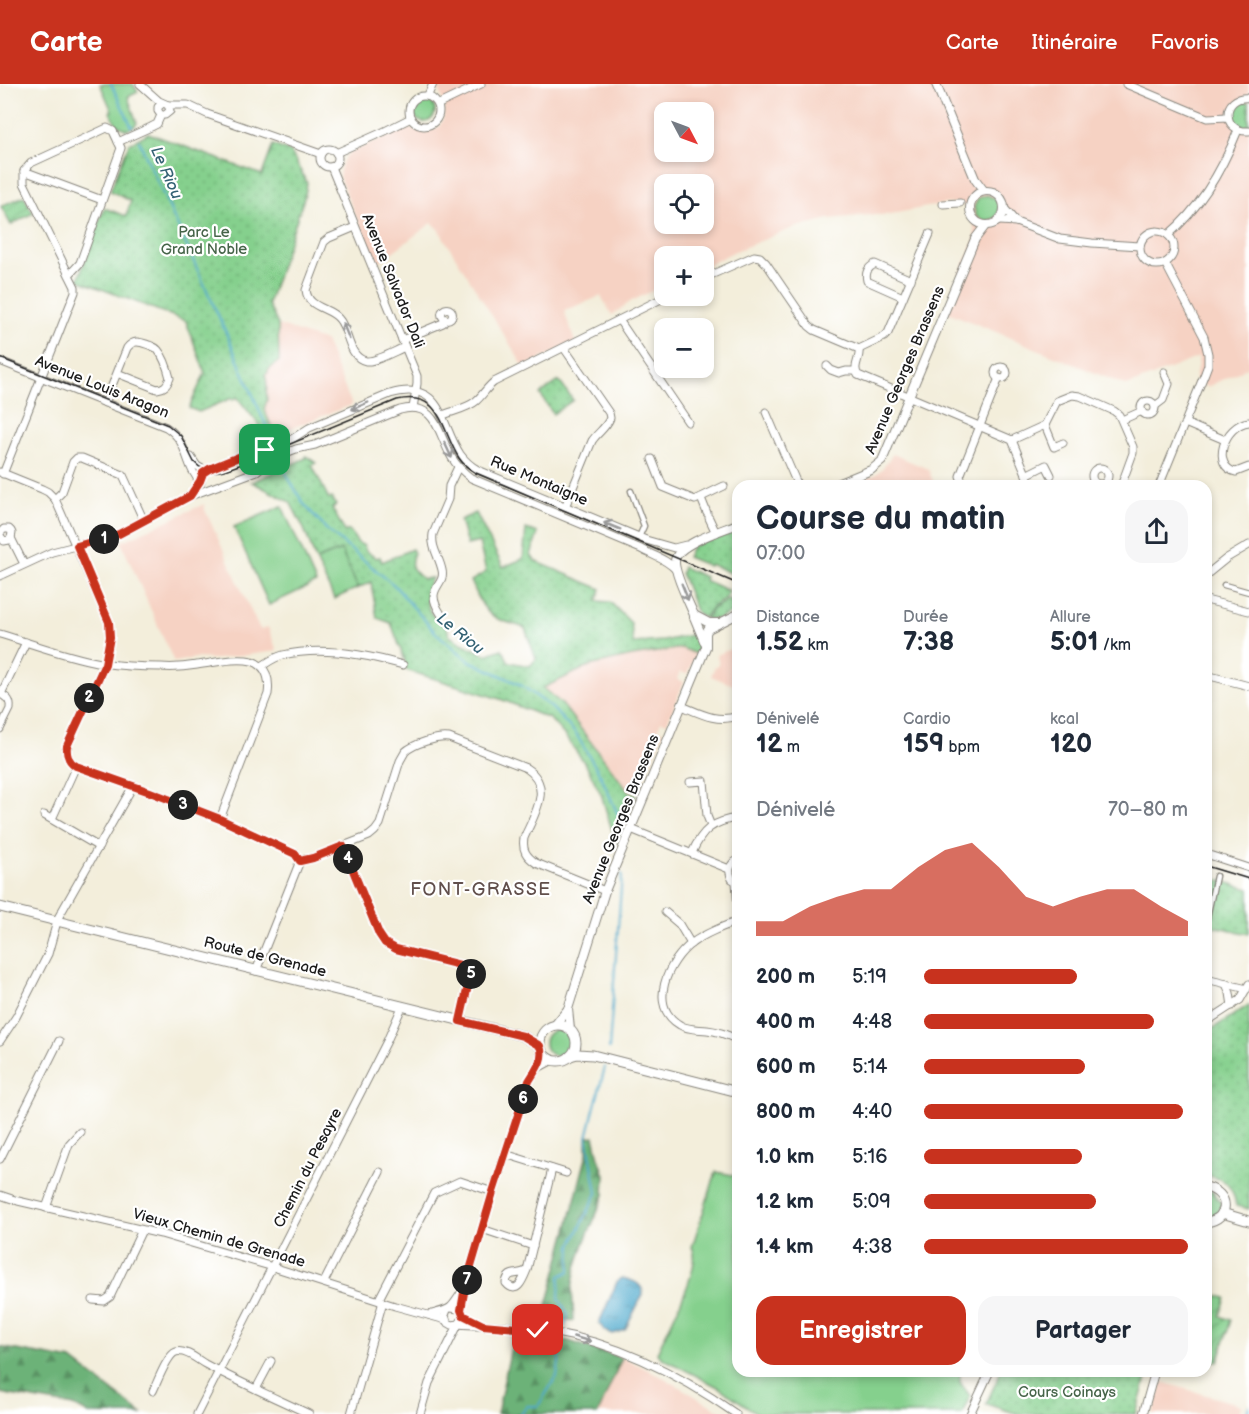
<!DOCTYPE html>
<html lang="fr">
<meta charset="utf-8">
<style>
body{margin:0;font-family:"Balsamiq Sans",sans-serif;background:#f6f6f7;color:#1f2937;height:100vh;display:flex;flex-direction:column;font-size:22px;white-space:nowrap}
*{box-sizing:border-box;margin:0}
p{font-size:20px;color:#747a83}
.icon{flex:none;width:33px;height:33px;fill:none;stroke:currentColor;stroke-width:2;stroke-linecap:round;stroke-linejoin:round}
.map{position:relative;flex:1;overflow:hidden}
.drawer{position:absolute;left:732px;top:396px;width:480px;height:897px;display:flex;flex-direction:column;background:#fff;border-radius:18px;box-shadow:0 3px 9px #0003}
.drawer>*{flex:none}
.needle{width:39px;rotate:131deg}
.fabs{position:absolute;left:654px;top:18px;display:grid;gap:12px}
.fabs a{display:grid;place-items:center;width:60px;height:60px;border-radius:12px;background:#fff;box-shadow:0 3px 9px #0003;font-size:30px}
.pin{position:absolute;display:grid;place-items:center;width:51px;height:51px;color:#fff;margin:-26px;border-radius:12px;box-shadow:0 3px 9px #0006}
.km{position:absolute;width:30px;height:30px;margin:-15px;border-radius:50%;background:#222;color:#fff;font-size:16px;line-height:30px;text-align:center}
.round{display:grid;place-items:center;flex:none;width:63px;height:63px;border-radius:18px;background:#f6f6f7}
.summary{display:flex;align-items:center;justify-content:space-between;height:102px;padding:0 24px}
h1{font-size:33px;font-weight:600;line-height:45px}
.stats{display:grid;grid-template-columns:repeat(3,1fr);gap:9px;height:102px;padding:6px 24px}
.stats div{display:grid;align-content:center}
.stats b{font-size:26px;font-weight:600}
.stats small{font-size:16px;font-weight:400}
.stats p{font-size:16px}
.chart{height:168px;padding:12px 24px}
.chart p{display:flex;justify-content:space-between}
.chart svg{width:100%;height:108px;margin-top:6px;fill:#c8321e;opacity:.7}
.cta{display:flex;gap:12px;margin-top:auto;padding:12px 24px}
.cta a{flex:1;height:69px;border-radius:18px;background:#c8321e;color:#fff;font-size:24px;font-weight:600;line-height:69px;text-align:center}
.cta a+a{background:#f6f6f7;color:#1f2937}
ul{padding:0 24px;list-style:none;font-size:20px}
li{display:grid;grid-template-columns:96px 72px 1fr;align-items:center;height:45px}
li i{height:15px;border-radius:8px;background:#c8321e}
header{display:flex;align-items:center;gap:36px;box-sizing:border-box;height:84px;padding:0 30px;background:#c8321e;color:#fff}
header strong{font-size:28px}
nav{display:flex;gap:33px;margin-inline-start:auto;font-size:21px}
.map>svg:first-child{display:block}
.built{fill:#f6d2c3;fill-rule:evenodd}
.grass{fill:#85d08d;stroke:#507654;stroke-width:1.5}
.forest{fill:url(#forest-firs);stroke:#44674a;stroke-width:1.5}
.park{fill:url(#park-dots);stroke:#507654;stroke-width:1.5}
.garden{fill:url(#garden-furrows);stroke:#507654;stroke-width:1.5}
.water{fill:url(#water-ripples);stroke:#346274;stroke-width:1.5}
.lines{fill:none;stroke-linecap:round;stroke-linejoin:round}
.stream{stroke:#4da9cc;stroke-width:2}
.pedestrian-casing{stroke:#88857c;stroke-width:7}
.minor-casing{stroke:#88857c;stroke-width:9}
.tertiary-casing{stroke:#88857c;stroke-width:10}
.secondary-casing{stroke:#88857c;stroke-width:11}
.pedestrian{stroke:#fff;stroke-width:4.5}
.minor{stroke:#fff;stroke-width:7}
.tertiary{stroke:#fff;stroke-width:8}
.secondary{stroke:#fff;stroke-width:9}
.tram{stroke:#1c1c1c;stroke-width:1.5}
.oneway{stroke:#999}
.route-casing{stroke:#fff;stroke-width:12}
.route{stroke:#c8321e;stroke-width:8}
.labels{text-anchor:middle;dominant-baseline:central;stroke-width:4.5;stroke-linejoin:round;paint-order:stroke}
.park-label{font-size:15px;fill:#466449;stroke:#fff}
.street-label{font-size:15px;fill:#1c1c1c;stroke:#fff}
.water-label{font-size:16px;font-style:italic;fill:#346274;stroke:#fff}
.quarter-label{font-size:18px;letter-spacing:1.5px;fill:#614f4c;stroke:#fff}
</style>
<header>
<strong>Carte</strong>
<nav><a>Carte</a><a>Itinéraire</a><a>Favoris</a></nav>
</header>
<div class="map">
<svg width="1249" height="1330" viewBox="0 0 1249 1330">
<defs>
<pattern id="forest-firs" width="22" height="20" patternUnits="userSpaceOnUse" patternTransform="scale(1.5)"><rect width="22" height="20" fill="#6cb278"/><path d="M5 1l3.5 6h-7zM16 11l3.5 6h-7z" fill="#589062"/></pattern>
<pattern id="park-dots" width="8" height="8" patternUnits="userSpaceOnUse" patternTransform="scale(1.5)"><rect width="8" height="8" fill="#85d08d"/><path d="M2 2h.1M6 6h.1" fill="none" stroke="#72b279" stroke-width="1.8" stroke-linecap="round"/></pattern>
<pattern id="garden-furrows" width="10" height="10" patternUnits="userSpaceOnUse" patternTransform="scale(1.5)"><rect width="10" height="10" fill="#85d08d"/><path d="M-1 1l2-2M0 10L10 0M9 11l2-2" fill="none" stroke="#72b279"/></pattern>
<pattern id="water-ripples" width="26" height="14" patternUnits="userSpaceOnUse" patternTransform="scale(1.5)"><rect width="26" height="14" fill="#4da9cc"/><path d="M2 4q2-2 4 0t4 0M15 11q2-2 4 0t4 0" fill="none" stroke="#3f89a5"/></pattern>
</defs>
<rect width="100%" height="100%" fill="#fff"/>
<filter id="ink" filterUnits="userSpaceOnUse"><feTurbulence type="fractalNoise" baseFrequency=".0167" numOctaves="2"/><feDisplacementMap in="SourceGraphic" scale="12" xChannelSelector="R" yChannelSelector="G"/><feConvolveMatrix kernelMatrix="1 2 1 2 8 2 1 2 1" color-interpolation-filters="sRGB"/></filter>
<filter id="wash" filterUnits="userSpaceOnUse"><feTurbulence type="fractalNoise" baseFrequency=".008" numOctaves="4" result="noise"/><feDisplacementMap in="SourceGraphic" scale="24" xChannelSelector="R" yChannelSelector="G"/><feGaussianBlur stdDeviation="1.35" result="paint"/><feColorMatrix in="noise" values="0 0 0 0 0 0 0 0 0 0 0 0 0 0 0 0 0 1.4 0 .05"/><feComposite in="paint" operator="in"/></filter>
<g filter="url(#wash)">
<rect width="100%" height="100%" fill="#f3eedb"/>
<g class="built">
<path d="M441 0H1249V283L1207 303 1195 295 1199 273 1127 302 945 227 975 155 973 135 970 124 960 119 943 120 886 131H869L829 135 793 144 733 168 704 183V172H664V201L630 218 612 231 601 212 564 227 575 258 524 283 437 143 432 139 376 180 339 93 340 86 343 77 347 71 351 68 408 44 419 47 427 48 439 43 443 35 445 24 439 5ZM664 28H704V68H664ZM664 100H704V140H664Z"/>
<path d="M278 241 325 257 352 321 288 345 283 344 276 348 273 346 264 325 267 298 265 291 267 287 279 277Z"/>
<path d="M893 370 928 385 935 402H849L875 391 883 384Z"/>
<path d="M204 420 205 426 257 540 261 546 268 543 277 567 216 575 195 574 174 578 121 458Z"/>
<path d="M738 562V603L711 592 715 582 719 581 717 571Z"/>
<path d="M682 564 696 570 687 590 680 588 677 595 684 598 667 639 661 637 658 645 663 648 636 711 629 707 562 620 542 604 589 582 632 572Z"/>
<path d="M622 1273 666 1295 725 1330H597Z"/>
<path d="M1162 1298 1241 1321 1239 1330H1153Z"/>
</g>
<g class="grass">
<path d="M100 0H133L138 8 128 13 137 39 134 43 127 46 117 41 110 28 112 27Z"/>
<circle cx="424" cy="27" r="11"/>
<path d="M1243 18H1249V42C1230 45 1225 25 1243 18Z"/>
<path d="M987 111 996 115C1001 122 1001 129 994 135L984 137 976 132 974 123 978 114Z"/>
<path d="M282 422 316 499 269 521 234 443Z"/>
<path d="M341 466 358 504 334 515 316 476Z"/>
<circle cx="558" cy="959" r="13"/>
<path d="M716 1088 738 1092V1287H960V1298L970 1312 962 1330H758L718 1303 662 1274 657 1269C665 1248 704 1182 692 1163L693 1160Z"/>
<path d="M1206 1106 1212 1107 1221 1119 1218 1130 1206 1135Z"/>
</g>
<g class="forest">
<path d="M594 1052 599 1074 605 1091 604 1111 597 1129 585 1157 576 1184 572 1204 574 1237 544 1233 587 1070V1053Z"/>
<path d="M514 1249 569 1257 622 1274 598 1330H497Z"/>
<path d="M0 1263 72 1276 142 1330H89L74 1322 0 1309Z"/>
</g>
<g class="park">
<path d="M148 49 262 91 273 61 291 68 307 99 305 111 268 220 278 241 279 277 268 286V288L265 291C269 299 265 307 267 316L264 325 273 346 262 354 258 344 260 342 237 313 233 316 232 314 199 328 189 324 205 289 186 237 78 196 104 124 126 132 131 117 110 107 129 60Z"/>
<path d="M559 297 573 316 553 330 540 310Z"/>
<path d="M306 372 316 379 312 381 329 415 332 414 336 421 332 424 345 448 349 446 357 458 364 462 366 467 376 474 380 473 382 478 412 465 414 469C408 482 413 486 423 495L432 494C424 508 424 526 438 537 442 540 443 538 446 542 448 545 448 548 449 551 453 556 479 567 486 571L502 565 509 578 530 582 536 575 525 544C515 540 507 539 498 535 483 529 477 510 471 497L486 488 479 458 467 461 460 436 476 429 503 483 523 475 526 445 538 449 531 471 535 477 601 505 597 517 610 518 631 539 633 559 663 557 695 550 699 561 696 570 682 564 632 572 589 582 543 604 562 620 628 707 636 711 616 759 601 710 586 681 565 652 550 635 500 615 406 586 405 577 391 539 377 534 371 498 358 504 341 466 316 476 304 445 290 418 252 398 306 374Z"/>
<path d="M738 443V485L735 491 710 480 709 482 687 473 692 462Z"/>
<path d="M683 483 705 493 704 496 729 507 726 514 712 523 704 534 697 529 681 489Z"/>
<path d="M729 515 736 527 718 535H706L712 525Z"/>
<path d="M1218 796 1249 805V850L1209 841Z"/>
<path d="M1249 921V1125L1236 1122C1233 1101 1225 1095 1206 1091V949Z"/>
<path d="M1001 1287H1148L1136 1330H1018L986 1320Z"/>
</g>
<g class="garden">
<path d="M24 112 33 129 11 141 1 122Z"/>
<path d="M1212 1210 1226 1214 1220 1232 1231 1236 1218 1278 1207 1274 1206 1275V1229Z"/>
</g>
<path class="water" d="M622 1194C631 1196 643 1199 643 1210L625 1246 613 1250 604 1246 599 1239 617 1198Z"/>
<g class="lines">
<g class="stream">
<path d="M111 0 132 43"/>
<path d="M139 57 224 244 274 360"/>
<path d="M280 373 288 393 303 419 327 446 394 501 435 548 468 576 521 601 551 623 576 650 601 692 623 742"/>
<path d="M1206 794V799"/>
<path d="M609 965 622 790"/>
<path d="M565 1242 568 1230 559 1215 560 1192 570 1187 571 1162 597 1109 587 1053 605 983"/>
<path d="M521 1330 527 1322H538L557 1292 562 1258"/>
<path d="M1247 1330 1249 1322"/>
</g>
</g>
</g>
<g filter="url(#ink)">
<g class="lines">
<defs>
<g id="pedestrian">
<path d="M631 407 644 442 639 453"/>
<path d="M1224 501 1249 508"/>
<path d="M1206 838 1216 792"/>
</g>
<g id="minor">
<path d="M140 0 159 17 168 21 170 27 165 31H161L158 27V23L163 19"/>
<path d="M1126 0 1207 34 1228 33"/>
<path d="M428 11 433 0"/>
<circle cx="424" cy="27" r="15"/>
<path d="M1249 14C1221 11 1221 49 1249 47"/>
<path d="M439 20 481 0"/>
<path d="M168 21H188L207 30 321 70"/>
<path d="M118 58 151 43 157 40 161 31"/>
<circle cx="329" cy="74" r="9"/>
<path d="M336 69 383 48 411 34"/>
<path d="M331 83 417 292V300L413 324"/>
<path d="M24 87 102 116"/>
<path d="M943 120 960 119"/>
<path d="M1005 125 1016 138"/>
<path d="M1000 137 1016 138 1060 155 1092 159 1140 162"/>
<path d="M355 143 329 154 324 158 306 206C308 225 330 223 339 235 349 246 348 274 366 277 376 278 395 267 405 263"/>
<circle cx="1157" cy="164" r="17"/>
<path d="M1168 151C1200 124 1223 84 1238 46"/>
<path d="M704 194 754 172 760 173 766 179 809 242 814 246 859 265C861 274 852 282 858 291L1012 356 1031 402"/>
<path d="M903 213 867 197C865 189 867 184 875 180L911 196"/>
<circle cx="447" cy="230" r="5.5"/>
<path d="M619 236 688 338"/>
<path d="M402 256 443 239 445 235"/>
<path d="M564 264 609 329 610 334C607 343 597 349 592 357L565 423"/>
<path d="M859 265 884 253 888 249 930 150"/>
<path d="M0 277 166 343C190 358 184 383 201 398"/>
<path d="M827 282 831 286 839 289 846 287H855"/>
<circle cx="1001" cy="289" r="6"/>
<circle cx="1148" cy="324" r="7"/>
<path d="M105 319 127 264C134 255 140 258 149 261 153 263 156 263 158 266 164 273 168 286 170 294 167 301 165 304 157 305L117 289"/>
<path d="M1155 322 1163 316 1169 300 1164 288"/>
<path d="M766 328 798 402"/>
<path d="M443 331C453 327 468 324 476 317 483 311 487 303 494 298L667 212"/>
<path d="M1122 336 1142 327"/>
<path d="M1249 338C1223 341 1211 383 1236 388L1249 383"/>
<path d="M1185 339 1225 356"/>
<path d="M1045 341 1054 363 1063 359"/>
<path d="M1012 356 1045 341 1057 317 1072 311 1080 312 1114 327 1119 331 1133 363V369L1121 402"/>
<path d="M191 373 197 382 206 387"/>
<path d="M652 375 663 403 695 416 724 402"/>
<circle cx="1100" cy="392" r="8"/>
<path d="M0 388 42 405 48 408 55 415 109 538 110 553 105 580 67 662C66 671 68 676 76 682L150 708 220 735 295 770 300 777"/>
<path d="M3 390 75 208V203L69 191 24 99V87L31 79 107 44 113 47 121 64 80 179 69 191"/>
<path d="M1026 391 1046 381 1051 391"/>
<path d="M964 402 960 392 999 294"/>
<path d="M966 402 970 401 973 402"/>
<path d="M1159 402 1205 289 1208 281V270L1204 253 1165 179"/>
<path d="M190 412 200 397 203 389 209 385 251 368 270 365 292 355 309 344 390 310C443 295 440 340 460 370 465 377 471 382 478 386L646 456 674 464 686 461"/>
<path d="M701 414 707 429"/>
<path d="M55 415 62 408 73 378 77 374H82L123 391 144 437"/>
<path d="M709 434 716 449"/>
<path d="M0 449 4 445H9L11 447 12 449 11 454 24 480"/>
<path d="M0 452 4 457 9 456 11 454"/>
<path d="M1206 491 1227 474 1249 461"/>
<path d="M0 492 52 468 103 455 119 450 190 412 257 387 270 375 296 365 315 361 400 326C437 316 438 351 452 374 457 382 463 388 471 394L641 465C653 472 667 475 676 486"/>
<path d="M1206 516 1249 527"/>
<path d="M441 530C423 503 446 503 442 486 439 472 431 464 433 450L448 415 449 402 458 383"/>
<path d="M0 550C33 560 67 573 101 579 121 582 141 583 161 583 173 584 185 583 197 581 214 579 235 573 252 577 267 582 270 596 268 610L220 735"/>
<path d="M262 582C268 578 275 573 283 571 321 562 365 570 403 581"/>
<path d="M1206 591 1249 602"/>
<path d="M0 609 1 610 26 558"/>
<path d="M682 622C701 630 717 639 738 632"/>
<path d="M0 645 10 625C11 616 7 614 1 610"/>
<path d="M690 698 704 697 707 732 711 742"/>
<path d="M44 731 99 763"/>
<path d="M52 735 76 682"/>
<path d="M631 745 729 785"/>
<path d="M343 762 379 850 385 859 396 865 472 884 460 937"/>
<path d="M692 769C702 746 713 737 738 734"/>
<path d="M1206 770 1249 784"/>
<path d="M738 776C729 780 728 787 732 795L738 798"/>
<path d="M300 777 313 774 369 752 375 747 380 740 400 677C401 675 404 670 405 668 413 660 438 652 449 654L526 684C554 702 534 731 524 754 522 766 526 772 536 779L605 807"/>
<path d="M736 798 738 825"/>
<path d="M665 828 679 840 691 860"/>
<path d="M738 837C722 843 706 849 692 859 668 877 647 922 680 941 688 946 698 945 707 946 718 947 728 951 738 956"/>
<path d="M256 887 300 777"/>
<path d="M1206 895 1247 905"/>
<path d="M1226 900 1230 909 1232 922"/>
<path d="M1206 938 1240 916 1249 900"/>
<path d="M0 957 16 933 48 870 58 834 133 702"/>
<path d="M538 984 542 967"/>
<path d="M505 1070 566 1089"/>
<path d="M0 1075 59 957"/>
<path d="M0 1111 18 1117 161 1150 273 1183 395 1222 446 1236"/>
<path d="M46 1124 69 1060 80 1048"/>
<path d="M482 1145 533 1162"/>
<path d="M527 1186C519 1193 508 1185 506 1199 517 1212 523 1196 527 1186L552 1085"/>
<path d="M324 1198 380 1088"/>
<path d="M93 1216 104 1217 110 1213 142 1146"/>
<path d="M447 1226 445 1231 447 1238 452 1241 459 1240 463 1234 462 1228 459 1225 451 1224"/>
<path d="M461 1226 465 1203 493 1108 529 997 538 984 553 976"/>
<path d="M429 1231C453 1224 449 1227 463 1206"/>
<path d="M459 1240C467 1241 474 1241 482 1241 505 1241 529 1244 551 1248 618 1259 682 1292 736 1330"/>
<path d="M256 1305 271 1277"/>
<path d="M153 1307C157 1299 167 1271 176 1268 185 1265 198 1276 205 1280 239 1298 275 1314 309 1330"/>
<path d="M197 1330 387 957 402 923"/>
<path d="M351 1330 382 1221 380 1213 434 1109 460 1097 493 1108"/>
<path d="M420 1330 429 1299 458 1241"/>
<path d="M970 1330 990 1287"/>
<path d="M1143 1330 1155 1287"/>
</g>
<g id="tertiary">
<path d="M936 0 975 95 984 107"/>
<circle cx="987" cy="124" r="17"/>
<path d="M832 402 871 386 882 377 975 155 985 142"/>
<path d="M694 531 709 539H719"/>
<path d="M704 557 694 533V531C689 519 674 489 675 477 676 460 723 446 738 440"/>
<path d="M568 925 570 945"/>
<path d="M555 941 568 925 605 807 706 563V549L708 545 738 530"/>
</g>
<g id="secondary">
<path d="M0 823 523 952 540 962"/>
<circle cx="558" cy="959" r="18"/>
<path d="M570 972 578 970 593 971 738 1008"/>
<path d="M1206 1103C1230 1109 1231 1135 1206 1138"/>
<path d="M1222 1129 1249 1137"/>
</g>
</defs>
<use href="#pedestrian" class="pedestrian-casing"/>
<use href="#minor" class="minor-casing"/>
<use href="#tertiary" class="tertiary-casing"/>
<use href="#secondary" class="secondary-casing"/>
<use href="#pedestrian" class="pedestrian"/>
<use href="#minor" class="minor"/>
<use href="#tertiary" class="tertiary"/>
<use href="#secondary" class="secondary"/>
<g class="tram">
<path d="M0 274 168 341 181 352 194 378C208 393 223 387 239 381L397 316C442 306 441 346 459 374 463 380 469 385 476 389L738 500"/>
<path d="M1206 782 1249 795"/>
</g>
</g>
<defs><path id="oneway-shaft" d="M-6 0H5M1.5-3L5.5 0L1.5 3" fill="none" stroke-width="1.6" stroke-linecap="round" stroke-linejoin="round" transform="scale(1.5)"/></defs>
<g class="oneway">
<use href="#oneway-shaft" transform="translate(346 247) rotate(-112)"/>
<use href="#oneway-shaft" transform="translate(360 322) rotate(157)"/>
<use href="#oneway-shaft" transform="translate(448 366) rotate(65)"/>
<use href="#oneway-shaft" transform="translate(612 442) rotate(-158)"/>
<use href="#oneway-shaft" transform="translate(685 508) rotate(68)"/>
<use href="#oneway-shaft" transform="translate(582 1255) rotate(16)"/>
</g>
</g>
<g class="lines" filter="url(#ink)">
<defs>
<path id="route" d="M265 366 251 368 209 385 203 389 200 397 190 412 119 450 77 462 109 538 110 553 105 580 67 662C66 671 68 677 76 682L150 708 220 735 295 770 300 777 313 774 343 762 379 850 385 859 396 865 472 884 460 937 523 952 540 962C545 975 536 985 529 997L493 1108 465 1203 461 1226 463 1231 483 1241 538 1246"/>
</defs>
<use href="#route" class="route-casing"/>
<use href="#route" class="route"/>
</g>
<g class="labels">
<g class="park-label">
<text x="204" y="148">Parc Le<tspan x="204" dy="17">Grand Noble</tspan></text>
<text x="1067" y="1308">Cours Coinays</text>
</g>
<g class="street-label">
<text transform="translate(393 197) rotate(68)">Avenue Salvador Dali</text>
<text transform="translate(905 286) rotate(-67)">Avenue Georges Brassens</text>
<text transform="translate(102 303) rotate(22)">Avenue Louis Aragon</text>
<text transform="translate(539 397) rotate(23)">Rue Montaigne</text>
<text transform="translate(621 735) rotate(-68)">Avenue Georges Brassens</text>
<text transform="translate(265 873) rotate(14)">Route de Grenade</text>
<text transform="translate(308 1084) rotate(-63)">Chemin du Pesayre</text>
<text transform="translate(219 1154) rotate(16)">Vieux Chemin de Grenade</text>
</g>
<g class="water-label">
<text transform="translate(166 89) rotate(66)">Le Riou</text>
<text transform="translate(460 550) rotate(39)">Le Riou</text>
</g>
<g class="quarter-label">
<text x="481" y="805">FONT-GRASSE</text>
</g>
</g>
</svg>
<div class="fabs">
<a><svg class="needle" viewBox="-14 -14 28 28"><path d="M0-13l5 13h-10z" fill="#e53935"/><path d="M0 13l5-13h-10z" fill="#747a83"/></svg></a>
<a><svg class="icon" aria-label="locate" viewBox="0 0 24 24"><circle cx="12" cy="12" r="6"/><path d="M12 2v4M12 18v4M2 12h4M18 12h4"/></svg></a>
<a>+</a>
<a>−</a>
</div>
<div class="pin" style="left:265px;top:366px;background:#1e9e55"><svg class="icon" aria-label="arrive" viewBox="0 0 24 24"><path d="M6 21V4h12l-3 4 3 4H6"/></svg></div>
<div class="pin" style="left:538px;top:1246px;background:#d93025"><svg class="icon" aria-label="check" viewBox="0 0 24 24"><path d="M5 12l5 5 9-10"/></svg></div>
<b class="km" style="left:104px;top:455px">1</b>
<b class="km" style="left:89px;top:614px">2</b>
<b class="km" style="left:183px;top:721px">3</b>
<b class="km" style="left:348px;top:775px">4</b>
<b class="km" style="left:471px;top:890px">5</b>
<b class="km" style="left:523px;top:1015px">6</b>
<b class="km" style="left:467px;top:1196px">7</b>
<section class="drawer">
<div class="summary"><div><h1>Course du matin</h1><p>07:00</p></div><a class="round"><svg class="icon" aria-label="share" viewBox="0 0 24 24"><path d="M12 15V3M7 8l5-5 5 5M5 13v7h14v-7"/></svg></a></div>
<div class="stats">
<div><p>Distance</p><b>1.52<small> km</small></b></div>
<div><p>Durée</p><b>7:38</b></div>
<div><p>Allure</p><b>5:01<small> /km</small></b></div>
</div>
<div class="stats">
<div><p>Dénivelé</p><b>12<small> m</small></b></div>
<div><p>Cardio</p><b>159<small> bpm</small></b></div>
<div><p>kcal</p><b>120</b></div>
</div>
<div class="chart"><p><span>Dénivelé</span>70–80 m</p>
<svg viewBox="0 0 160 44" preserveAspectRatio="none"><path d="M0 44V38L10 38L20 32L30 28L40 25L50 25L60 16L70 9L80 6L90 16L100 28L110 32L120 28L130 25L140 25L150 32L160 38V44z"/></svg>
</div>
<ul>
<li><b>200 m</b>5:19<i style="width:58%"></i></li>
<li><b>400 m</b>4:48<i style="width:87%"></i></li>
<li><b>600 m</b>5:14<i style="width:61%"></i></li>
<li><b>800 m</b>4:40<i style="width:98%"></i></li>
<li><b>1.0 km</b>5:16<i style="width:60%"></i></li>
<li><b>1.2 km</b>5:09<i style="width:65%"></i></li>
<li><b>1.4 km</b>4:38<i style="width:100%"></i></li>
</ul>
<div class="cta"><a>Enregistrer</a><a>Partager</a></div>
</section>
</div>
